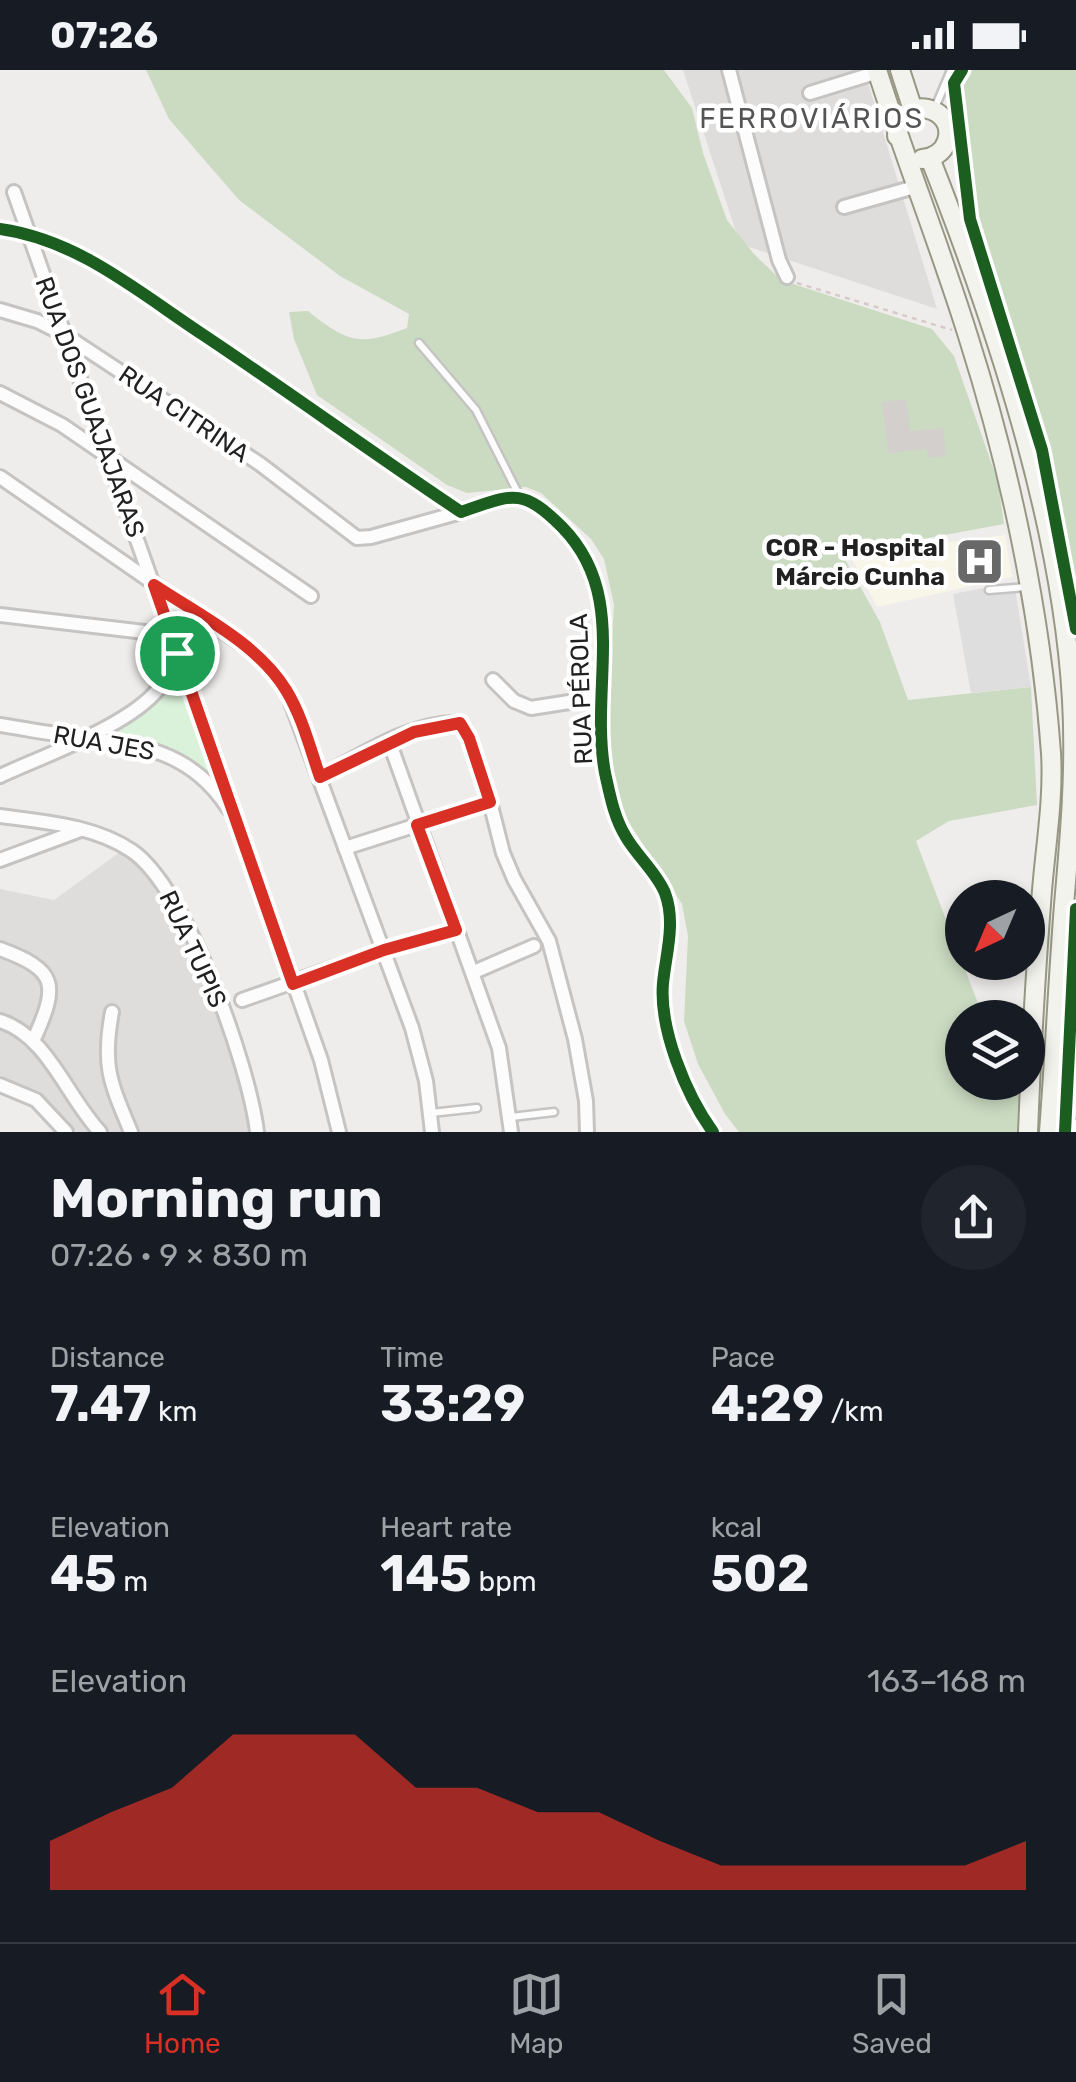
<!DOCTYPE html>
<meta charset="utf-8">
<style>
body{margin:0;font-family:Rubik,sans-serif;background:#20242c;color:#f1f3f6;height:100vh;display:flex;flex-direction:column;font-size:38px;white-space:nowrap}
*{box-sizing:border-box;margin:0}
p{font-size:32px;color:#9ea1a6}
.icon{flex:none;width:55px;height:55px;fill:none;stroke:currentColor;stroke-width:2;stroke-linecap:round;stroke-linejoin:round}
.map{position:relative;height:1062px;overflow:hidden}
.sheet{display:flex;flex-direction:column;background:#171b24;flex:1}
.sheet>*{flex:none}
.needle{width:65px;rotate:224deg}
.tools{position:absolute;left:945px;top:810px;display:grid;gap:20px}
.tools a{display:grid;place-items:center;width:100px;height:100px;border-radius:50%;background:#171b24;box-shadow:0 5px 15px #0003;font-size:50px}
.pin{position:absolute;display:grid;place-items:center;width:85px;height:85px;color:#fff;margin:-42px;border:5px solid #fff;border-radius:50%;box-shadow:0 2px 10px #0007}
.round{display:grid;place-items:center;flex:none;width:105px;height:105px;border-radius:52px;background:#20242c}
.overview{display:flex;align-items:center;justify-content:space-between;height:170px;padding:0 50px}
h1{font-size:55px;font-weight:700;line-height:75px}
.stats{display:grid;grid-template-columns:repeat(3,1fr);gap:15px;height:170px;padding:10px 50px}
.stats div{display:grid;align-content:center}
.stats b{font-size:50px;font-weight:700}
.stats small{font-size:28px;font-weight:400}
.stats p{font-size:28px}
.chart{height:280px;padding:20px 50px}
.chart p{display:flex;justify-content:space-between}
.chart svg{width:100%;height:180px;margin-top:10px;fill:#d93025;opacity:.7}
.status{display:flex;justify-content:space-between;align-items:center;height:70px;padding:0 50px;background:#171b24;direction:ltr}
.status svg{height:28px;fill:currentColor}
.tab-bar{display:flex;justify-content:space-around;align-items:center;height:140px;border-top:2px solid #363941;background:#171b24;font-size:28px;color:#9ea1a6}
.tab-bar a{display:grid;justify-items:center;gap:5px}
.tab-bar .current{color:#d93025}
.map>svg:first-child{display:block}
.residential{fill:#dedddc}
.education{fill:#f7f6e8}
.forest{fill:#cbdbc2}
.park{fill:#dbf2da}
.parking{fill:#dfdede}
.building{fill:#d2cfcd}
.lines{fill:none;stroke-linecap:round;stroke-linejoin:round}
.service-casing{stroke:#c5c4c3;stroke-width:11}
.minor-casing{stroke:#c5c4c3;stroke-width:18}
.secondary-casing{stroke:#969884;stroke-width:22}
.path{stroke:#d7cbc9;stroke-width:2.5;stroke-dasharray:5 5;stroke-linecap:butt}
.service{stroke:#fdfcfc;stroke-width:6}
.minor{stroke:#fdfcfc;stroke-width:12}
.secondary{stroke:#f3f3ed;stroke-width:18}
.cycleway-casing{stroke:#fff;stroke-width:19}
.cycleway{stroke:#1b5e20;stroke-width:12}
.route-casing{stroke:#fff;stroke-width:20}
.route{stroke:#d93025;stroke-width:12}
.labels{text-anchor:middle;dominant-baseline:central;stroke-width:9;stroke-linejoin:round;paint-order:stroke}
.street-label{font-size:25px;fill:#212121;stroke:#fff}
.poi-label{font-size:25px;font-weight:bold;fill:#212121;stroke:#fff;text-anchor:end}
.neighbourhood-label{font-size:28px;letter-spacing:2.5px;fill:#545454;stroke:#fff}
</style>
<div class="status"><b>07:26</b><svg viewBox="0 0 49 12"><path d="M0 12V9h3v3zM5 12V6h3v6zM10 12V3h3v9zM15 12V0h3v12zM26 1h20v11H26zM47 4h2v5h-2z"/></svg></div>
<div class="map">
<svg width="1076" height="1062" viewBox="0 0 1076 1062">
<rect width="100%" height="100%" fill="#efedeb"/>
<g class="residential">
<path d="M683 0H864L937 239 740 174Z"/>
<path d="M131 774 169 807 192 853 257 1062H77L44 1029 0 1005V819L54 830Z"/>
</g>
<path class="education" d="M1005 465 1012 507 877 537 850 485Z"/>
<g class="forest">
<path d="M146 0H664L692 38 703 83 727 150 754 184 781 210 932 259 954 286 998 412 1004 454 842 484 880 552 908 630 1031 617 1037 735 949 751 916 771 979 936 1015 947 962 948V1012L1023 1013 1019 1062H739L725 1044 698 994 684 951 688 866 682 834 624 745 609 688 606 663 614 535 604 489 591 469 541 423 526 417 467 423 447 415 317 325 294 269 289 242 308 241C347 272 360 277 407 258L409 244 340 206 239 130 169 49Z"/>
<path d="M968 0H1076V540L1060 464 958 106 956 28Z"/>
</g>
<path class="park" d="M174 598 214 708C180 676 146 667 100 661 134 648 162 635 174 598Z"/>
<path class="parking" d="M1014 512 1031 617 971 623 953 524Z"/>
<path class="building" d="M906 329 910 361 943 358 946 386 928 388 927 379 888 383 882 332Z"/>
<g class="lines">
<defs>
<g id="service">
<path d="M934 40 951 0"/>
<path d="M419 273 476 340 520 427"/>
<path d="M989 520 1026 517"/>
<path d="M431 1043 477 1038"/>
<path d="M511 1047 554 1042"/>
</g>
<g id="minor">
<path d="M729 0 779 190 787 207"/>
<path d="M810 23 878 2"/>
<path d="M14 122 321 990 339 1062"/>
<path d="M844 137 918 116"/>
<path d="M0 159C78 170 137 221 202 264 289 322 374 384 461 442 511 425 521 416 562 457 630 526 589 616 605 703 610 725 614 748 626 767 637 786 657 803 665 823 676 853 666 883 663 913 659 959 686 1025 713 1062"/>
<path d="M0 240 37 251 65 265 260 394 357 468 371 467 461 442"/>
<path d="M0 323 62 355 311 526"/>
<path d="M0 407 256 584 275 604 288 624 412 958 426 1011 432 1062"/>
<path d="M0 545 170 565"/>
<path d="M493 610 514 631 531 638 601 627"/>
<path d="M0 655C26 659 52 664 78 667 140 675 190 680 228 738"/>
<path d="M389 671 499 978 511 1062"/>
<path d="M0 706C43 686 131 655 159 618 166 607 172 594 177 583"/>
<path d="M320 707C362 685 411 651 460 653L465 659 490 732 503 783 514 809 549 871 575 969 586 1031 587 1062"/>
<path d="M0 746C43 752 94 755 132 781 187 819 249 995 257 1062"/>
<path d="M345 778 417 755"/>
<path d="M0 790 78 761"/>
<path d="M0 879C57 900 59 914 34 969"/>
<path d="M474 902 534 876"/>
<path d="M242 930 384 880 456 859"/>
<path d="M112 942C102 996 110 1012 131 1062"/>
<path d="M0 951C47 965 67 1027 100 1062"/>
<path d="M0 1015 36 1030 66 1062"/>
<path d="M1050 1051 1076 1056"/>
</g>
<g id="secondary">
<path d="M877 0C905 89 940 176 968 266 1010 398 1041 544 1051 683 1054 733 1044 784 1041 834 1035 910 1031 986 1028 1062"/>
<path d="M900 0 913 40"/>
<path d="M897 66C900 21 958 37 947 71 943 83 933 88 922 89"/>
<path d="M930 88C995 253 1062 453 1072 630 1076 699 1070 766 1064 835 1058 910 1055 986 1049 1062"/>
</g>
</defs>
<use href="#service" class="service-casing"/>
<use href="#minor" class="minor-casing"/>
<use href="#secondary" class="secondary-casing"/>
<g class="path">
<path d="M797 213 952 260"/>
<path d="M428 751 478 736"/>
</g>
<use href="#service" class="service"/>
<use href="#minor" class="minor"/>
<use href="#secondary" class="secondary"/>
<defs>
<g id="cycleway">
<path d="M962 0 954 13 970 149 1042 380 1076 559"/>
<path d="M0 159C78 170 137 221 202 264 289 322 374 384 461 442 511 425 521 416 562 457 630 526 589 616 605 703 610 725 614 748 626 767 637 786 657 803 665 823 676 853 666 883 663 913 659 959 686 1025 713 1062"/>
<path d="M1065 1062 1076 839"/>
</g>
</defs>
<use href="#cycleway" class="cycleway-casing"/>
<use href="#cycleway" class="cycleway"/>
</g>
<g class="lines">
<defs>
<path id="route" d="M154 515C199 545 257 573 286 620 302 646 310 678 320 707L414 662 460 653 469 668 490 732 417 755 456 860 384 880 293 914Z"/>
</defs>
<use href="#route" class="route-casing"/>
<use href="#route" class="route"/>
</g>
<defs>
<symbol id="hospital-square" viewBox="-11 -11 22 22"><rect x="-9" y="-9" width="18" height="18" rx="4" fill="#696868" stroke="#fff"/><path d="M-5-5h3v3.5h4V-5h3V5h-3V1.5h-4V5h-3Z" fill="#fff"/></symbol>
</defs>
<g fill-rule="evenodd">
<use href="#hospital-square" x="952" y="464" width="55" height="55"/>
</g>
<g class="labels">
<g class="street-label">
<text transform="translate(90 337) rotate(70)">RUA DOS GUAJAJARAS</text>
<text transform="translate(184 344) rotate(34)">RUA CITRINA</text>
<text transform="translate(581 619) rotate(-92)">RUA PÉROLA</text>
<text transform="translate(104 673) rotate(10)">RUA JES</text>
<text transform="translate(193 879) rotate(65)">RUA TUPIS</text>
</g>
<g class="poi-label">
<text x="945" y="477">COR - Hospital<tspan x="945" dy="29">Márcio Cunha</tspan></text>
</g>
<g class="neighbourhood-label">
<text x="812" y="48">FERROVIÁRIOS</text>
</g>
</g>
</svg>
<div class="tools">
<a><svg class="needle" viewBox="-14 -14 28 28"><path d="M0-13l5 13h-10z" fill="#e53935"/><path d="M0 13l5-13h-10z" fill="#9ea1a6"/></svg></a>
<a><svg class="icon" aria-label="layers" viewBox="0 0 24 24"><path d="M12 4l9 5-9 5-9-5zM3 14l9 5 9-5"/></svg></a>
</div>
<div class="pin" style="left:177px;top:583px;background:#1e9e55"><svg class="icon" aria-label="arrive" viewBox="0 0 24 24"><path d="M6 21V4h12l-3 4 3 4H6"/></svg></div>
</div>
<section class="sheet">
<div class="overview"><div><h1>Morning run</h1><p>07:26 · 9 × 830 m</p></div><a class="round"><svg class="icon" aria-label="share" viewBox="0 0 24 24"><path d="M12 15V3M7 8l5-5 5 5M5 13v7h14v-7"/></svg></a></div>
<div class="stats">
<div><p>Distance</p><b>7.47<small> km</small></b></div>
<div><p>Time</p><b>33:29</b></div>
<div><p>Pace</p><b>4:29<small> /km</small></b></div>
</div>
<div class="stats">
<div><p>Elevation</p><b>45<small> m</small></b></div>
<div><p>Heart rate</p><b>145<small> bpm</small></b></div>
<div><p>kcal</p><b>502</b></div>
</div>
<div class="chart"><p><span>Elevation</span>163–168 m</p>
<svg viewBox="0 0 160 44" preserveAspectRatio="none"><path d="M0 44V32L10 25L20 19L30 6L40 6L50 6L60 19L70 19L80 25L90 25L100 32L110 38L120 38L130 38L140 38L150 38L160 32V44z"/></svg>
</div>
</section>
<nav class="tab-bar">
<a class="current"><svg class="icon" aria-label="home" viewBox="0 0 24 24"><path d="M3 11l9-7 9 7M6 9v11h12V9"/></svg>Home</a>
<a><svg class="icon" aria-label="map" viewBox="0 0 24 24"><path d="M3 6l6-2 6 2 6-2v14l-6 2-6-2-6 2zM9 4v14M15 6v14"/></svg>Map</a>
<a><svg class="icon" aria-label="saved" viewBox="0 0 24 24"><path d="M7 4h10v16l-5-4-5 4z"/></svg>Saved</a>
</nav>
